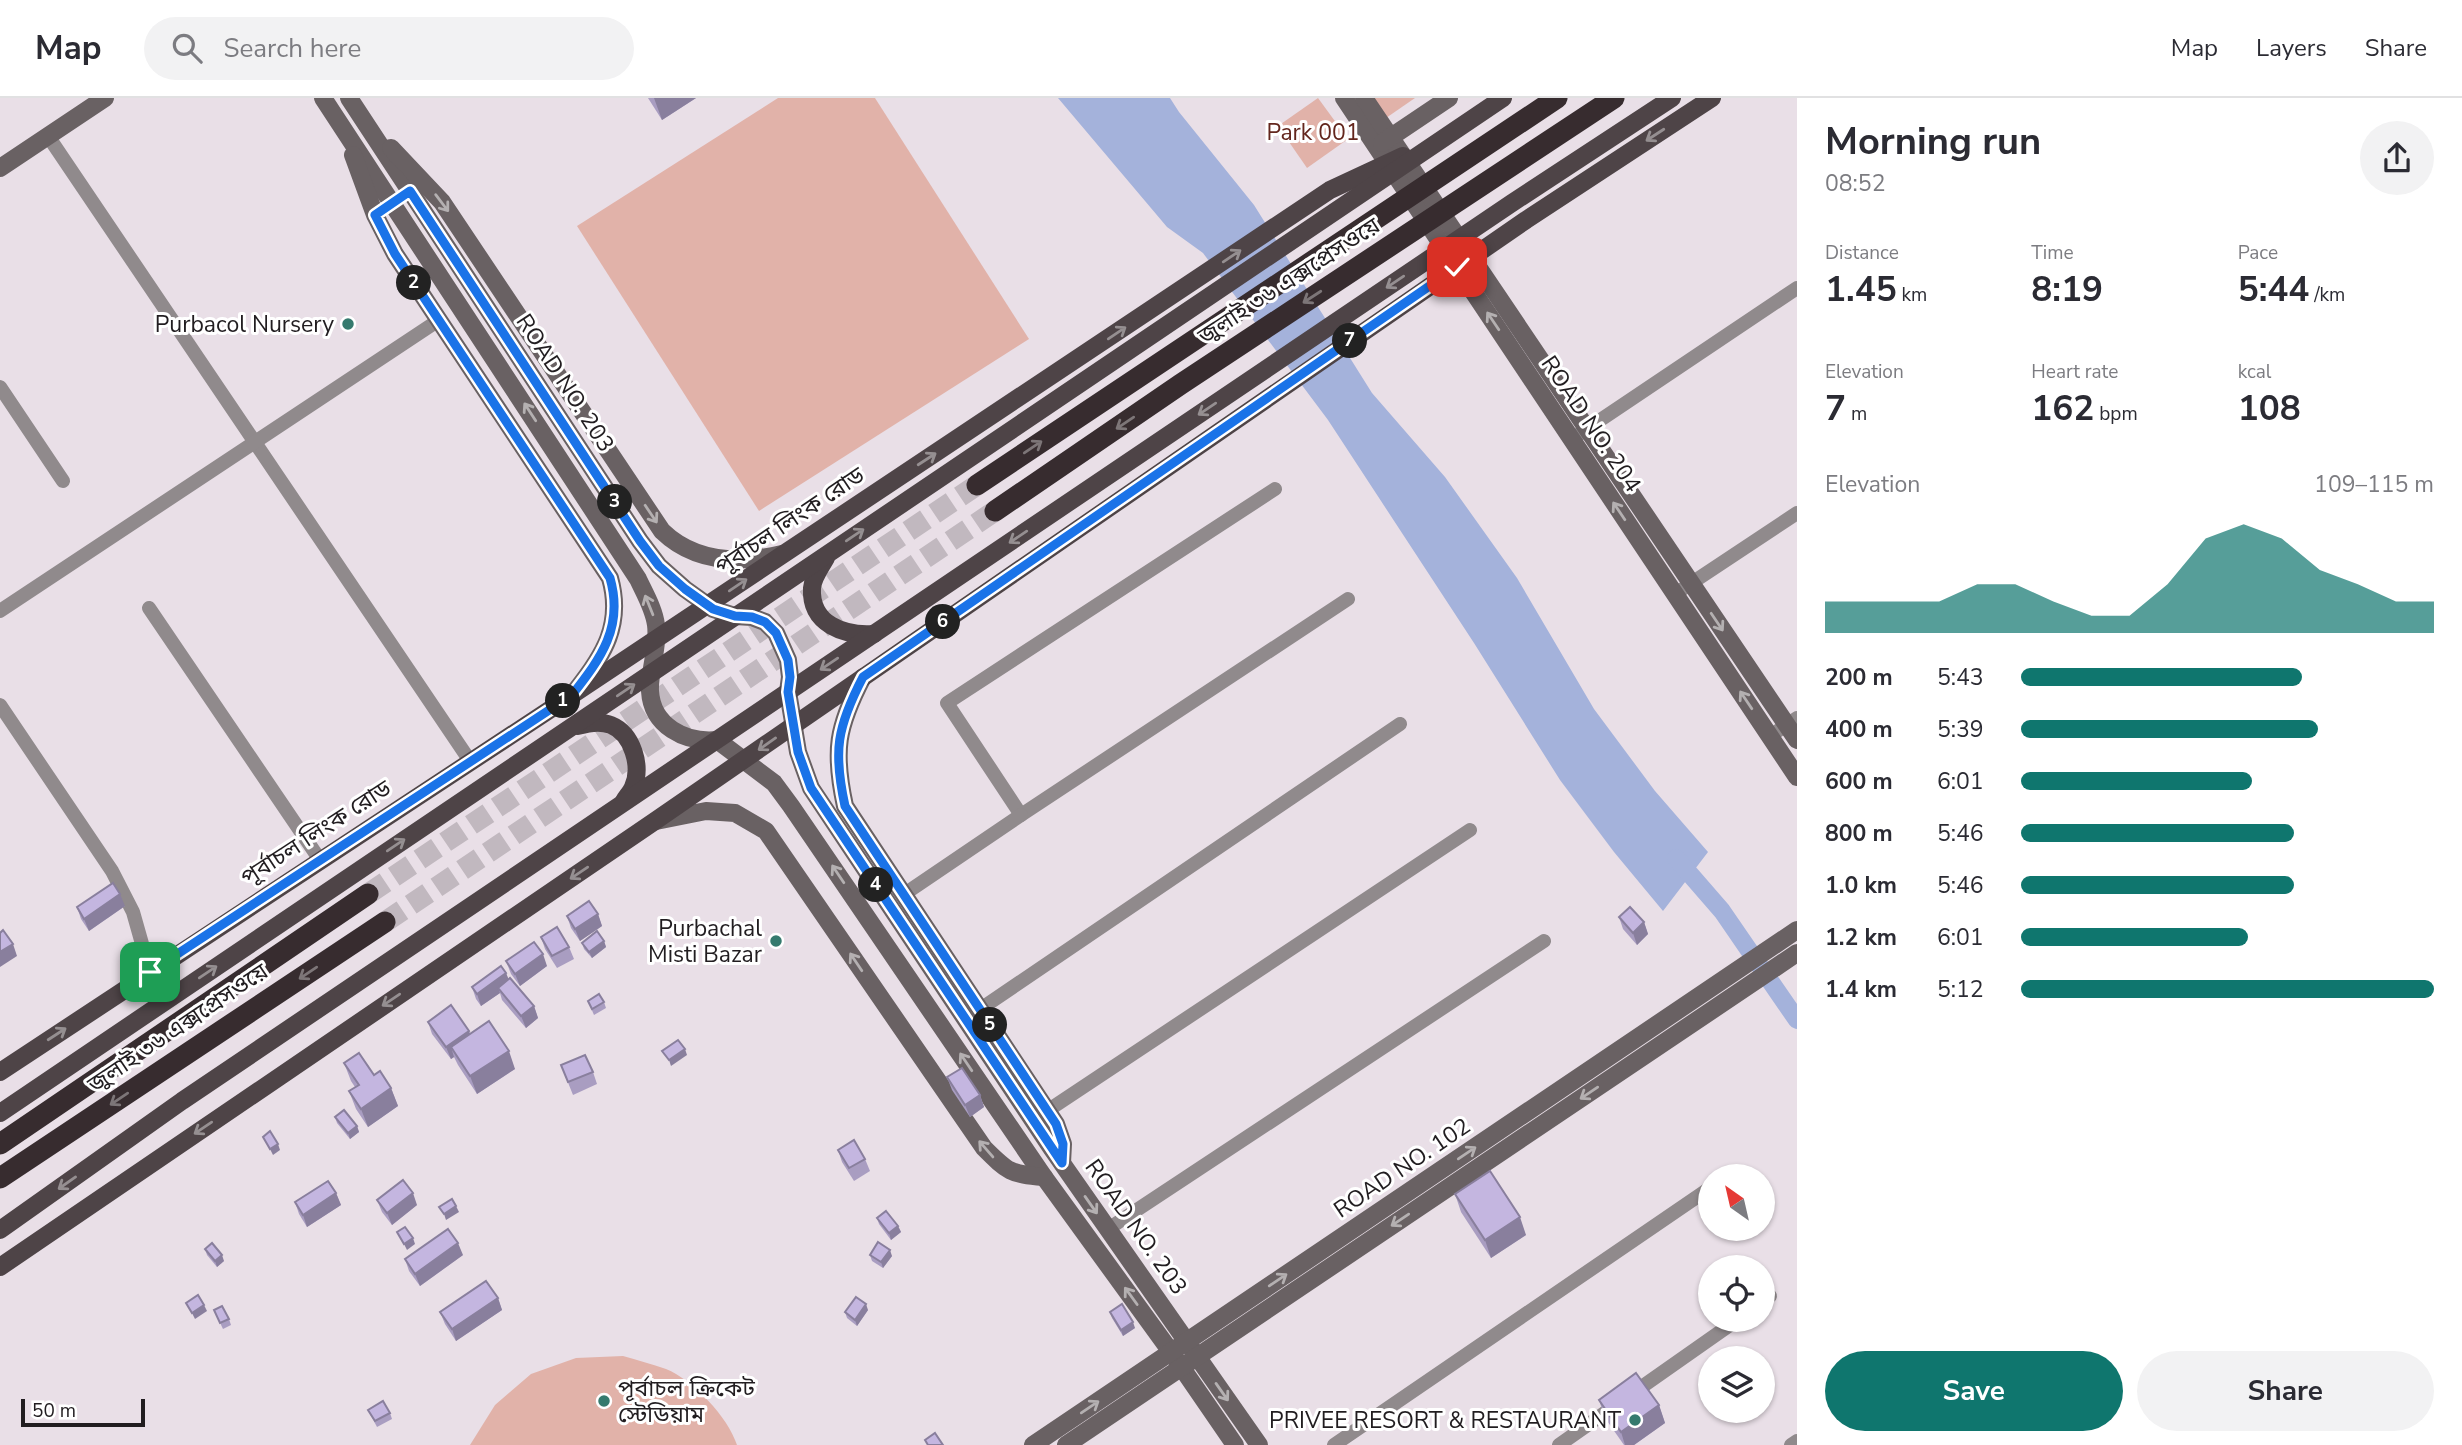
<!DOCTYPE html>
<meta charset="utf-8">
<style>
body{margin:0;font-family:"Nunito Sans","Noto Sans Bengali",sans-serif;background:#f2f2f3;color:#2b2b33;height:100vh;display:flex;flex-direction:column;font-size:26px;white-space:nowrap}
*{box-sizing:border-box;margin:0}
p{font-size:23px;color:#7c7c81}
.icon{flex:none;width:38px;height:38px;fill:none;stroke:currentColor;stroke-width:2;stroke-linecap:round;stroke-linejoin:round}
.map{position:relative;flex:1;overflow:hidden}
.side{display:flex;flex-direction:column;background:#fff;width:665px}
.side>*{flex:none}
.needle{width:46px;rotate:326deg}
.buttons{position:absolute;left:1698px;top:1066px;display:grid;gap:14px}
.buttons a{display:grid;place-items:center;width:77px;height:77px;border-radius:50%;background:#fff;box-shadow:0 2px 5px #0004;font-size:35px}
.scale{position:absolute;left:21px;bottom:18px;width:124px;box-sizing:border-box;padding-left:7px;border:4px solid #211d20;border-top:0;font-size:19px;line-height:24px;white-space:nowrap;color:#211d20;-webkit-text-stroke:5px #fff;paint-order:stroke}
.pin{position:absolute;display:grid;place-items:center;width:60px;height:60px;color:#fff;margin:-30px;border-radius:14px;box-shadow:0 4px 10px #0006}
.km{position:absolute;width:35px;height:35px;margin:-18px;border-radius:50%;background:#222;color:#fff;font-size:19px;line-height:35px;text-align:center}
.round{display:grid;place-items:center;flex:none;width:74px;height:74px;border-radius:37px;background:#f2f2f3}
.head{display:flex;align-items:center;justify-content:space-between;height:119px;padding:0 28px}
h1{font-size:38px;font-weight:700;line-height:52px}
.stats{display:grid;grid-template-columns:repeat(3,1fr);gap:10px;height:119px;padding:7px 28px}
.stats div{display:grid;align-content:center}
.stats b{font-size:35px;font-weight:700}
.stats small{font-size:19px;font-weight:400}
.stats p{font-size:19px}
.chart{height:196px;padding:14px 28px}
.chart p{display:flex;justify-content:space-between}
.chart svg{width:100%;height:126px;margin-top:7px;fill:#0f766e;opacity:.7}
.action{display:flex;gap:14px;margin-top:auto;padding:14px 28px}
.action a{flex:1;height:80px;border-radius:42px;background:#0f766e;color:#fff;font-size:28px;font-weight:700;line-height:80px;text-align:center}
.action a+a{background:#f2f2f3;color:#2b2b33}
ul{padding:0 28px;list-style:none;font-size:23px}
li{display:grid;grid-template-columns:112px 84px 1fr;align-items:center;height:52px}
li i{height:18px;border-radius:9px;background:#0f766e}
header{display:flex;align-items:center;gap:42px;box-sizing:border-box;height:98px;padding:0 35px;background:#fff;border-bottom:2px solid #e1e1e2}
header strong{font-size:33px}
nav{display:flex;gap:38px;margin-inline-start:auto;font-size:24px}
.search{width:490px;height:63px;background:#f2f2f3;display:flex;align-items:center;gap:18px;box-sizing:border-box;padding:0 24px;border-radius:38px;color:#7c7c81;font-size:26px}
main{display:flex;flex:1;min-height:0}
.map>svg:first-child{display:block}
.green{fill:#e1b2a9}
.water{fill:#a4b2db}
.lines{fill:none;stroke-linecap:round;stroke-linejoin:round}
.canal{stroke:#a4b2db;stroke-width:18}
.highway-tunnel{stroke:#c1b8bf;stroke-width:21;stroke-dasharray:21 10;stroke-linecap:butt}
.street{stroke:#908a8c;stroke-width:14}
.secondary{stroke:#696163;stroke-width:18}
.primary{stroke:#4e4447;stroke-width:18}
.highway{stroke:#372c2f;stroke-width:21}
.wall{fill:#a99dc1}
.shaded-wall{fill:#897f9d}
.building{fill:#c4b6e0;stroke:#897f9d;stroke-width:2}
.oneway{stroke:#958f91}
.oneway2{stroke:#b4b0b1}
.oneway3{stroke:#7d7678}
.route-casing{stroke:#fff;stroke-width:14}
.route{stroke:#1a73e8;stroke-width:9}
.poi-dot{fill:#357a6e;stroke:#fff;stroke-width:2.5}
.labels{text-anchor:middle;dominant-baseline:central;stroke-width:6;stroke-linejoin:round;paint-order:stroke}
.park-label{font-size:23px;fill:#63261d;stroke:#fff}
.street-label{font-size:23px;fill:#211d20;stroke:#fff}
.poi-label{font-size:23px;fill:#211d20;stroke:#fff;text-anchor:end}
</style>
<header>
<strong>Map</strong>
<div class="search"><svg class="icon" aria-label="search" viewBox="0 0 24 24"><circle cx="10" cy="10" r="6"/><path d="M15 15l6 6"/></svg>Search here</div>
<nav><a>Map</a><a>Layers</a><a>Share</a></nav>
</header>
<main>
<div class="map">
<svg width="1797" height="1347" viewBox="0 0 1797 1347">
<rect width="100%" height="100%" fill="#e9dfe7"/>
<g class="green">
<path d="M778 0H875L1029 241 759 413 577 128Z"/>
<path d="M1318 0 1348 41 1307 70 1278 28Z"/>
<path d="M1373 0H1415L1386 20Z"/>
<path d="M623 1258C637 1262 652 1266 666 1271 693 1282 728 1319 737 1347H470L495 1307 531 1276 576 1260Z"/>
</g>
<path class="water" d="M1058 0H1170L1179 14 1254 107 1372 295 1445 379 1517 480 1594 611 1655 693 1708 754 1663 813 1614 754 1560 682 1474 545 1328 322 1203 155 1167 129Z"/>
<g class="lines">
<path class="canal" d="M1676 760 1722 813 1797 922"/>
<g class="highway-tunnel">
<path d="M368 796 977 387"/>
<path d="M385 824 995 413"/>
</g>
<g class="street">
<path d="M48 38 470 663"/>
<path d="M0 289 63 383"/>
<path d="M1572 341 1797 190"/>
<path d="M1275 391 947 605 1021 717 1348 501"/>
<path d="M1675 496 1797 415"/>
<path d="M149 510 320 762"/>
<path d="M0 513 439 222"/>
<path d="M0 607 112 773 133 814 150 874"/>
<path d="M1770 638 1797 620"/>
<path d="M903 797 1021 717"/>
<path d="M979 912 1400 626"/>
<path d="M1047 1013 1470 732"/>
<path d="M1108 1131 1544 843"/>
<path d="M1762 1204 1770 1198"/>
<path d="M1334 1347 1710 1090"/>
<path d="M1559 1347 1737 1222"/>
<path d="M1791 1347 1797 1343"/>
</g>
<g class="secondary">
<path d="M323 0 638 481C645 496 654 511 656 527 659 549 649 571 650 593 652 628 685 645 717 642L774 685 791 708 1044 1079 1171 1254 1235 1347"/>
<path d="M349 0 640 443 659 468 685 491 713 511 735 518 752 519 765 524 776 535 788 562 790 579 788 594 798 654 811 690 1052 1051 1259 1347"/>
<path d="M1344 0 1797 679"/>
<path d="M1364 0 1797 642"/>
<path d="M1382 45 1449 0"/>
<path d="M391 50 442 104 662 433C695 465 739 466 782 456"/>
<path d="M353 57 375 117 395 156 610 480C623 526 604 557 576 592"/>
<path d="M0 70 105 0"/>
<path d="M863 579C837 629 833 653 845 708L1056 1026 1063 1046 1062 1065"/>
<path d="M656 723 706 713 735 715 766 733 984 1050C1008 1074 1010 1076 1044 1079"/>
<path d="M1033 1347 1797 832"/>
<path d="M1066 1347 1797 855"/>
</g>
<g class="primary">
<path d="M826 460C821 469 813 479 812 490 810 527 845 538 874 536"/>
<path d="M578 628C588 625 601 623 611 627 633 636 642 669 633 689 631 694 626 699 624 703"/>
<path d="M0 974 572 597 1330 92 1403 58"/>
<path d="M0 1015 1503 0"/>
<path d="M0 1132 182 1003 1512 105 1672 0"/>
<path d="M0 1169 655 723 1526 122 1712 0"/>
</g>
<g class="highway">
<path d="M977 387 1557 0"/>
<path d="M995 413 1181 286 1614 0"/>
<path d="M0 1046 368 796"/>
<path d="M0 1080 385 824"/>
</g>
</g>
<g class="wall">
<path d="M648 0H696L662 22Z"/>
<path d="M125 808 89 833 81 821 77 809Z"/>
<path d="M598 816 602 828 580 843 571 830 567 818Z"/>
<path d="M1619 819 1644 824 1648 836 1637 847 1623 831Z"/>
<path d="M541 839 569 849 574 861 557 870 545 851Z"/>
<path d="M604 843 606 849 592 860 584 851 582 845Z"/>
<path d="M506 863 547 868 520 888 511 876Z"/>
<path d="M506 875 508 881 534 908 538 920 526 930 502 902 500 895 481 908 476 901 472 889Z"/>
<path d="M588 903 604 904 606 910 594 917Z"/>
<path d="M428 924 471 936 515 971 477 996 458 967 454 959 451 961 432 936Z"/>
<path d="M344 965 374 977 391 990 398 1008 368 1029 356 1011 349 993 355 989 351 983Z"/>
<path d="M561 967 593 974 597 986 573 997Z"/>
<path d="M947 979 980 997 984 1009 970 1019 952 992Z"/>
<path d="M335 1019 357 1028 359 1034 350 1041 337 1025Z"/>
<path d="M838 1052 865 1061 870 1073 854 1083 842 1064Z"/>
<path d="M336 1095 341 1107 307 1129 299 1116 295 1104Z"/>
<path d="M1455 1096 1526 1137 1491 1160 1461 1114Z"/>
<path d="M377 1102 417 1107 392 1127 382 1114Z"/>
<path d="M877 1120 898 1128 901 1134 891 1142 879 1126Z"/>
<path d="M205 1151 224 1163 217 1169 207 1157Z"/>
<path d="M463 1157 420 1188 409 1173 405 1161Z"/>
<path d="M870 1157 892 1158 883 1170 872 1163Z"/>
<path d="M498 1200 502 1212 456 1243 445 1226 440 1214Z"/>
<path d="M214 1212 229 1221 231 1227 223 1231Z"/>
<path d="M868 1212 857 1228 847 1220 845 1214Z"/>
<path d="M1110 1214 1135 1230 1123 1238 1112 1220Z"/>
<path d="M1599 1302 1659 1307 1665 1325 1634 1347H1624L1605 1320Z"/>
<path d="M368 1312 390 1315 392 1321 377 1329Z"/>
</g>
<g class="shaded-wall">
<path d="M654 0H696L662 22Z"/>
<path d="M120 796 125 808 89 833 84 821Z"/>
<path d="M598 816 602 828 580 843 575 831Z"/>
<path d="M1644 824 1648 836 1637 847 1633 835Z"/>
<path d="M604 843 606 849 592 860 589 854Z"/>
<path d="M13 846 17 858 0 869V854Z"/>
<path d="M543 856 547 868 520 888 515 876Z"/>
<path d="M506 875 511 887 498 890 500 895 481 908 477 896Z"/>
<path d="M534 908 538 920 526 930 521 918Z"/>
<path d="M469 933 474 945 451 949 454 959 451 961 446 949Z"/>
<path d="M685 951 687 957 671 968 669 962Z"/>
<path d="M509 953 515 971 477 996 470 978Z"/>
<path d="M391 990 398 1008 368 1029 361 1011Z"/>
<path d="M980 997 984 1009 970 1019 965 1007Z"/>
<path d="M357 1028 359 1034 350 1041 348 1035Z"/>
<path d="M278 1046 280 1052 273 1057 270 1051Z"/>
<path d="M336 1095 341 1107 307 1129 303 1117Z"/>
<path d="M413 1095 417 1107 392 1127 387 1115Z"/>
<path d="M456 1108 459 1114 446 1122 444 1116Z"/>
<path d="M1520 1119 1526 1137 1491 1160 1485 1142Z"/>
<path d="M898 1128 901 1134 891 1142 889 1135Z"/>
<path d="M413 1140 415 1146 407 1152 404 1146Z"/>
<path d="M458 1145 463 1157 420 1188 415 1176Z"/>
<path d="M890 1152 892 1158 883 1170 881 1164Z"/>
<path d="M222 1157 224 1163 217 1169 215 1163Z"/>
<path d="M498 1200 502 1212 456 1243 452 1231Z"/>
<path d="M866 1206 868 1212 857 1228 855 1222Z"/>
<path d="M204 1207 207 1213 195 1221 192 1215Z"/>
<path d="M1133 1224 1135 1230 1123 1238 1121 1232Z"/>
<path d="M1659 1307 1665 1325 1634 1347H1625L1621 1334Z"/>
</g>
<g class="building">
<path d="M113 785 120 796 84 821 77 809Z"/>
<path d="M589 803 598 816 575 831 567 818Z"/>
<path d="M1630 809 1644 824 1633 835 1619 819Z"/>
<path d="M557 829 569 849 552 858 541 839Z"/>
<path d="M3 832 13 846 0 854V835Z"/>
<path d="M597 833 604 843 589 854 582 845Z"/>
<path d="M534 844 543 856 515 876 506 863Z"/>
<path d="M501 868 506 875 477 896 472 889Z"/>
<path d="M510 880 534 908 521 918 498 890Z"/>
<path d="M599 896 604 904 592 911 588 903Z"/>
<path d="M451 907 469 933 446 949 428 924Z"/>
<path d="M489 923 509 953 470 978 451 949Z"/>
<path d="M678 942 685 951 669 962 662 953Z"/>
<path d="M359 955 374 977 380 973 391 990 361 1011 349 993 359 987 344 965Z"/>
<path d="M585 957 593 974 568 984 561 967Z"/>
<path d="M962 970 980 997 965 1007 947 979Z"/>
<path d="M344 1012 357 1028 348 1035 335 1019Z"/>
<path d="M270 1033 278 1046 270 1051 263 1039Z"/>
<path d="M854 1042 865 1061 849 1070 838 1052Z"/>
<path d="M1490 1073 1520 1119 1485 1142 1455 1096Z"/>
<path d="M403 1082 413 1095 387 1115 377 1102Z"/>
<path d="M328 1083 336 1095 303 1117 295 1104Z"/>
<path d="M452 1101 456 1108 444 1116 439 1109Z"/>
<path d="M886 1113 898 1128 889 1135 877 1120Z"/>
<path d="M405 1129 413 1140 404 1146 397 1134Z"/>
<path d="M448 1131 458 1145 415 1176 405 1161Z"/>
<path d="M878 1144 890 1152 881 1164 870 1157Z"/>
<path d="M212 1145 222 1157 215 1163 205 1151Z"/>
<path d="M486 1183 498 1200 452 1231 440 1214Z"/>
<path d="M198 1197 204 1207 192 1215 186 1205Z"/>
<path d="M856 1199 866 1206 855 1222 845 1214Z"/>
<path d="M1122 1206 1133 1224 1121 1232 1110 1214Z"/>
<path d="M222 1208 229 1221 220 1225 214 1212Z"/>
<path d="M1636 1275 1659 1307 1621 1334 1599 1302Z"/>
<path d="M383 1303 390 1315 375 1323 368 1312Z"/>
<path d="M935 1335 943 1347H928L925 1342Z"/>
</g>
<defs><path id="oneway-shaft" d="M-6 0H5M1.5-3L5.5 0L1.5 3" fill="none" stroke-width="1.6" stroke-linecap="round" stroke-linejoin="round" transform="scale(1.75)"/></defs>
<g class="oneway">
<use href="#oneway-shaft" transform="translate(1655 37) rotate(147)"/>
<use href="#oneway-shaft" transform="translate(1232 158) rotate(-34)"/>
<use href="#oneway-shaft" transform="translate(1395 184) rotate(146)"/>
<use href="#oneway-shaft" transform="translate(1117 235) rotate(-34)"/>
<use href="#oneway-shaft" transform="translate(1207 311) rotate(146)"/>
<use href="#oneway-shaft" transform="translate(927 361) rotate(-33)"/>
<use href="#oneway-shaft" transform="translate(855 437) rotate(-34)"/>
<use href="#oneway-shaft" transform="translate(1018 439) rotate(146)"/>
<use href="#oneway-shaft" transform="translate(738 487) rotate(-34)"/>
<use href="#oneway-shaft" transform="translate(829 566) rotate(146)"/>
<use href="#oneway-shaft" transform="translate(626 592) rotate(-34)"/>
<use href="#oneway-shaft" transform="translate(767 646) rotate(145)"/>
<use href="#oneway-shaft" transform="translate(396 747) rotate(-34)"/>
<use href="#oneway-shaft" transform="translate(579 775) rotate(146)"/>
<use href="#oneway-shaft" transform="translate(208 874) rotate(-34)"/>
<use href="#oneway-shaft" transform="translate(391 902) rotate(146)"/>
<use href="#oneway-shaft" transform="translate(57 936) rotate(-33)"/>
<use href="#oneway-shaft" transform="translate(203 1030) rotate(146)"/>
<use href="#oneway-shaft" transform="translate(67 1085) rotate(145)"/>
</g>
<g class="oneway2">
<use href="#oneway-shaft" transform="translate(442 105) rotate(53)"/>
<use href="#oneway-shaft" transform="translate(1493 223) rotate(-124)"/>
<use href="#oneway-shaft" transform="translate(530 314) rotate(-123)"/>
<use href="#oneway-shaft" transform="translate(1619 413) rotate(-124)"/>
<use href="#oneway-shaft" transform="translate(651 416) rotate(56)"/>
<use href="#oneway-shaft" transform="translate(649 507) rotate(-112)"/>
<use href="#oneway-shaft" transform="translate(1717 524) rotate(56)"/>
<use href="#oneway-shaft" transform="translate(1746 602) rotate(-124)"/>
<use href="#oneway-shaft" transform="translate(838 776) rotate(-124)"/>
<use href="#oneway-shaft" transform="translate(856 864) rotate(-124)"/>
<use href="#oneway-shaft" transform="translate(966 964) rotate(-124)"/>
<use href="#oneway-shaft" transform="translate(1589 995) rotate(146)"/>
<use href="#oneway-shaft" transform="translate(986 1051) rotate(-131)"/>
<use href="#oneway-shaft" transform="translate(1467 1055) rotate(-34)"/>
<use href="#oneway-shaft" transform="translate(1091 1107) rotate(55)"/>
<use href="#oneway-shaft" transform="translate(1400 1122) rotate(146)"/>
<use href="#oneway-shaft" transform="translate(1278 1182) rotate(-34)"/>
<use href="#oneway-shaft" transform="translate(1131 1198) rotate(-126)"/>
<use href="#oneway-shaft" transform="translate(1222 1294) rotate(55)"/>
<use href="#oneway-shaft" transform="translate(1090 1309) rotate(-34)"/>
</g>
<g class="oneway3">
<use href="#oneway-shaft" transform="translate(1312 199) rotate(147)"/>
<use href="#oneway-shaft" transform="translate(1125 325) rotate(146)"/>
<use href="#oneway-shaft" transform="translate(1033 349) rotate(-34)"/>
<use href="#oneway-shaft" transform="translate(308 875) rotate(146)"/>
<use href="#oneway-shaft" transform="translate(119 1001) rotate(146)"/>
</g>
<g class="lines">
<defs>
<path id="route" d="M150 874 572 597C601 560 624 529 610 480L395 156 375 117 410 93 640 443 659 468 685 491 713 511 735 518 752 519 765 524 776 535 788 562 790 579 788 594 798 654 811 690 1062 1065 1063 1046 1056 1026 845 708C833 653 837 629 863 579L1457 169"/>
</defs>
<use href="#route" class="route-casing"/>
<use href="#route" class="route"/>
</g>
<g class="poi-dot">
<circle cx="348" cy="226" r="7"/>
<circle cx="776" cy="843" r="7"/>
<circle cx="604" cy="1303" r="7"/>
<circle cx="1635" cy="1322" r="7"/>
</g>
<g class="labels">
<g class="park-label">
<text x="1313" y="34">Park 001</text>
</g>
<g class="street-label">
<text transform="translate(1289 183) rotate(-33)">জুলাই ৩৬ এক্সপ্রেসওয়ে</text>
<text transform="translate(565 285) rotate(57)">ROAD NO. 203</text>
<text transform="translate(1591 326) rotate(56)">ROAD NO. 204</text>
<text transform="translate(790 423) rotate(-34)">পূর্বাচল লিংক রোড</text>
<text transform="translate(316 735) rotate(-33)">পূর্বাচল লিংক রোড</text>
<text transform="translate(178 930) rotate(-34)">জুলাই ৩৬ এক্সপ্রেসওয়ে</text>
<text transform="translate(1402 1070) rotate(-34)">ROAD NO. 102</text>
<text transform="translate(1136 1129) rotate(55)">ROAD NO. 203</text>
</g>
<g class="poi-label">
<text x="334" y="226">Purbacol Nursery</text>
<text x="762" y="830">Purbachal<tspan x="762" dy="26">Misti Bazar</tspan></text>
<text x="618" y="1290" text-anchor="start">পূর্বাচল ক্রিকেট<tspan x="618" dy="26">স্টেডিয়াম</tspan></text>
<text x="1621" y="1322">PRIVEE RESORT &amp; RESTAURANT</text>
</g>
</g>
</svg>
<div class="buttons">
<a><svg class="needle" viewBox="-14 -14 28 28"><path d="M0-13l5 13h-10z" fill="#e53935"/><path d="M0 13l5-13h-10z" fill="#7c7c81"/></svg></a>
<a><svg class="icon" aria-label="locate" viewBox="0 0 24 24"><circle cx="12" cy="12" r="6"/><path d="M12 2v4M12 18v4M2 12h4M18 12h4"/></svg></a>
<a><svg class="icon" aria-label="layers" viewBox="0 0 24 24"><path d="M12 4l9 5-9 5-9-5zM3 14l9 5 9-5"/></svg></a>
</div>
<div class="scale">50 m</div>
<div class="pin" style="left:150px;top:874px;background:#1e9e55"><svg class="icon" aria-label="arrive" viewBox="0 0 24 24"><path d="M6 21V4h12l-3 4 3 4H6"/></svg></div>
<div class="pin" style="left:1457px;top:169px;background:#d93025"><svg class="icon" aria-label="check" viewBox="0 0 24 24"><path d="M5 12l5 5 9-10"/></svg></div>
<b class="km" style="left:563px;top:603px">1</b>
<b class="km" style="left:414px;top:185px">2</b>
<b class="km" style="left:615px;top:404px">3</b>
<b class="km" style="left:876px;top:787px">4</b>
<b class="km" style="left:990px;top:927px">5</b>
<b class="km" style="left:943px;top:524px">6</b>
<b class="km" style="left:1350px;top:243px">7</b>
</div>
<section class="side">
<div class="head"><div><h1>Morning run</h1><p>08:52</p></div><a class="round"><svg class="icon" aria-label="share" viewBox="0 0 24 24"><path d="M12 15V3M7 8l5-5 5 5M5 13v7h14v-7"/></svg></a></div>
<div class="stats">
<div><p>Distance</p><b>1.45<small> km</small></b></div>
<div><p>Time</p><b>8:19</b></div>
<div><p>Pace</p><b>5:44<small> /km</small></b></div>
</div>
<div class="stats">
<div><p>Elevation</p><b>7<small> m</small></b></div>
<div><p>Heart rate</p><b>162<small> bpm</small></b></div>
<div><p>kcal</p><b>108</b></div>
</div>
<div class="chart"><p><span>Elevation</span>109–115 m</p>
<svg viewBox="0 0 160 44" preserveAspectRatio="none"><path d="M0 44V33L10 33L20 33L30 33L40 27L50 27L60 33L70 38L80 38L90 27L100 11L110 6L120 11L130 22L140 27L150 33L160 33V44z"/></svg>
</div>
<ul>
<li><b>200 m</b>5:43<i style="width:68%"></i></li>
<li><b>400 m</b>5:39<i style="width:72%"></i></li>
<li><b>600 m</b>6:01<i style="width:56%"></i></li>
<li><b>800 m</b>5:46<i style="width:66%"></i></li>
<li><b>1.0 km</b>5:46<i style="width:66%"></i></li>
<li><b>1.2 km</b>6:01<i style="width:55%"></i></li>
<li><b>1.4 km</b>5:12<i style="width:100%"></i></li>
</ul>
<div class="action"><a>Save</a><a>Share</a></div>
</section>
</main>
